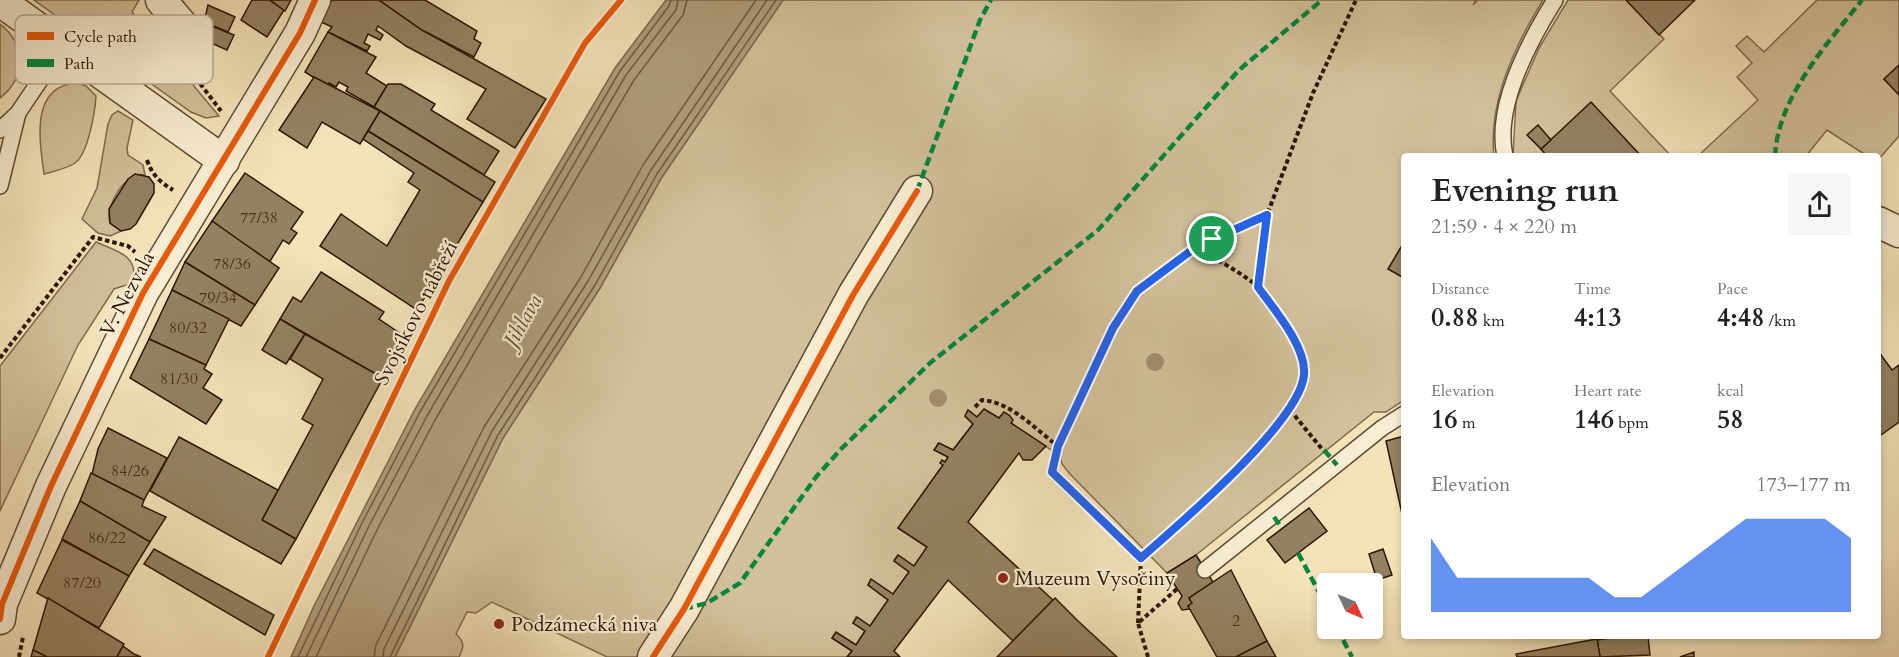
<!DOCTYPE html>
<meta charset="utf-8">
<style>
body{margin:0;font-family:Cardo,serif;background:#f6f6f6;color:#222;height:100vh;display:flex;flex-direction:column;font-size:22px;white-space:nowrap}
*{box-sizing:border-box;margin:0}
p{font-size:20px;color:#767676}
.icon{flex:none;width:33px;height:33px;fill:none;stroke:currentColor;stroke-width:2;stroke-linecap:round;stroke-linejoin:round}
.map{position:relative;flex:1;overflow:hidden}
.sheet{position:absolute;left:1401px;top:153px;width:480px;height:486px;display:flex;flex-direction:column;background:#fff;border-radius:6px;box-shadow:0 3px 9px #0003}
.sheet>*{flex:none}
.needle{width:39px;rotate:134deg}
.controls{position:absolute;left:1317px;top:573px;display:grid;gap:12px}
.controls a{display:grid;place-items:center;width:66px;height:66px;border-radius:6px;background:#fff;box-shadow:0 3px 9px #0003;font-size:30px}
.pin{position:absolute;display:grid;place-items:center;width:51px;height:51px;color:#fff;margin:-26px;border:3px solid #fff;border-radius:50%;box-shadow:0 2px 6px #0007}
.round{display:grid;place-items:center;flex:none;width:63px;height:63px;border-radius:6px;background:#f6f6f6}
.head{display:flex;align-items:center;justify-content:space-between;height:102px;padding:0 30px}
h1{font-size:33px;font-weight:700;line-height:45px}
.stats{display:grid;grid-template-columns:repeat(3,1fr);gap:9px;height:102px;padding:6px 30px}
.stats div{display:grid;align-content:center}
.stats b{font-size:26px;font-weight:700}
.stats small{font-size:16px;font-weight:400}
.stats p{font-size:16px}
.chart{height:168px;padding:12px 30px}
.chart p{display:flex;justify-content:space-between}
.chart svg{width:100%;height:108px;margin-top:6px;fill:#2563eb;opacity:.7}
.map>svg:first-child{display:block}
.green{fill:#d2c09a;stroke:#806b4e;stroke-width:1.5}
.water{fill:#b09d7b;stroke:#7c674b;stroke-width:1.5}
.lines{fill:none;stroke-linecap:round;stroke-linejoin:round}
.shore{stroke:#6e5a3e;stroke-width:1.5}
.building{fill:#948161;stroke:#2d1602;stroke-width:1.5}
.lane-casing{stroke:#5f4930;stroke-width:18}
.street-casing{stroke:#5f4930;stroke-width:33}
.path{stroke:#2d1602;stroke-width:4;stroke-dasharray:4.5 3;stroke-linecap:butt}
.lane{stroke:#f8edd2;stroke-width:15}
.street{stroke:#f8edd2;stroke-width:30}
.quiet{stroke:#00873e;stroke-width:4.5;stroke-dasharray:9 4.5;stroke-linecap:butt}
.cycleway-casing{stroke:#f8edd2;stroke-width:10}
.cycleway{stroke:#e8590c;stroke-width:6}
.tree{fill:#a28e6e}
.route-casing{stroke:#fff;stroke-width:12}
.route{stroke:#2563eb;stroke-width:8}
.poi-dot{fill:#8f2418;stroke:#f8edd2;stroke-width:2}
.labels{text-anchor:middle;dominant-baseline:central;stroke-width:4.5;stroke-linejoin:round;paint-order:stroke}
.number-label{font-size:16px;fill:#47311a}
.street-label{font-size:20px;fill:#2d1602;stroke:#f8edd2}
.poi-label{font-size:20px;fill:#2d1602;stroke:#f8edd2;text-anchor:start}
.water-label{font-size:21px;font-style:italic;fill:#614c32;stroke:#f8edd2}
.key{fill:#f8edd2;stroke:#bbac94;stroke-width:1.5}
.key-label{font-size:16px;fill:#2d1602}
</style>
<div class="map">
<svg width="1899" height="657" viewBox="0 0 1899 657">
<rect width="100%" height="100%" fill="#f4e3b9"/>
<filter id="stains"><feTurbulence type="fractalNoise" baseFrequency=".00333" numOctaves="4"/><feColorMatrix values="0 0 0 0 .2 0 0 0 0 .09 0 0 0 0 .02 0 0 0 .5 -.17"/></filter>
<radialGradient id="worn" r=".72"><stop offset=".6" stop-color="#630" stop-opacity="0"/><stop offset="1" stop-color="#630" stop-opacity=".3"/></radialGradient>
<g class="green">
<path d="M34 0H139L132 12 219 116 206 118 191 112Z"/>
<path d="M783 0H1476L1473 5 1478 0H1543C1515 45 1488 102 1494 156H1404V243L1389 269 1404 278V400L1386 412H1374L1196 555 1167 573 1069 473 1062 464 1060 456 1011 423 1009 415 1004 412 999 418 984 409 977 417 968 410 965 416 973 424 953 450 938 443 935 450 948 457 945 462 942 461 943 465 898 528 927 547 914 566 898 555 894 560 909 572 893 594 871 579 868 585 888 600 870 626 856 617 853 623 865 631 856 645 836 633 832 638 852 651 847 657H607L492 602 476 613 467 612 456 634C465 642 464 647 459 657H395L503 438 600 288 662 177Z"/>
<path d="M1568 0H1626L1664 39 1610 91 1671 156H1641L1591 103 1541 149 1547 156H1513L1516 101 1539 48Z"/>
<path d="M1817 0H1899V65L1884 79 1899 95V136L1878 160V156H1867L1827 130 1806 156H1698L1758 100 1737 77 1752 63 1736 46 1747 36 1764 52Z"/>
<path d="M0 24C26 44 26 78 0 98Z"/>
<path d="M77 83 86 86 96 96C95 112 88 154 75 163 66 169 54 171 44 174 40 142 29 86 77 83Z"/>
<path d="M118 111 133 120 127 148 128 155 143 165 145 175C126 170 104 207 110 223L121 231 110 236 98 233 82 219 97 188 108 124 112 115Z"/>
<path d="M96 242C118 252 139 255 133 283L114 289 78 345 0 511V366Z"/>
</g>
<path class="water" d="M666 0H783L662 177 600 288 503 438 395 657H291L314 606 415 409 615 68Z"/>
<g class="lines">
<g class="shore">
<path d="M298 657 362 523 420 412 620 71 669 6 671 0"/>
<path d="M306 657 369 526 427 416 626 75 676 10 678 0"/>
<path d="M316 657 377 530 435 420 634 80 683 15 687 0"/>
<path d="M374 657 376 645 484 427 581 277 643 165 756 0"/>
<path d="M383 657 384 649 492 431 588 281 651 170 767 0"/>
<path d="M390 657 498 435 595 285 657 174 776 0"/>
</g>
</g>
<g class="building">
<path d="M252 0H269L284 10 267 37 241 20Z"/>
<path d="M270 0H291L285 11Z"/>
<path d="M332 0H379L422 30 546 99 515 148 467 119 486 89 406 46 378 26 376 30 383 35 380 40 368 34 364 43 370 46 367 51 328 32 332 27 319 21Z"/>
<path d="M379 0H425L477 31 474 39 481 43 474 57 422 30Z"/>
<path d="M1626 0H1695L1659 35Z"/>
<path d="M208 5 235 17 228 32 204 22Z"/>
<path d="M209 25 234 35 227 50 202 39Z"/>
<path d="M328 32 376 57 366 73 387 86 374 107 346 91 348 87 339 82 336 87 329 83 327 86 305 72Z"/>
<path d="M1899 65V95L1884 79Z"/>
<path d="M314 77 380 111 360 144 322 122 307 148 279 130Z"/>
<path d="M388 84H401L435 104 431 110 499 151 484 175 374 107Z"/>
<path d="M1591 102 1641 156H1547L1541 149Z"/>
<path d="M380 111 495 182 483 202 368 131Z"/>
<path d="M1538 125 1551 140 1541 149 1527 135Z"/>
<path d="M368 131 483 202 417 310 320 246 341 214 387 246 420 190 408 182 414 173 363 139Z"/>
<path d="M245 173 303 212 291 229 297 233 289 244 283 240 269 263 212 221Z"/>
<path d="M135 174 149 177 154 184V193L136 224 130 229 121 231 110 223 109 209 128 179Z"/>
<path d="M212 221 279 268 255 305 185 262Z"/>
<path d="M1404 242V278L1388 269Z"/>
<path d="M185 262 255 305 241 326 172 290Z"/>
<path d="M321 272 384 312 379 319 404 336 383 378 280 319 293 297 301 302Z"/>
<path d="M172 290 229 319 206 365 149 339Z"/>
<path d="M280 319 305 334 286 364 262 350Z"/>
<path d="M305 334 383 378 296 539 262 520 313 425 302 419 323 379 290 359Z"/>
<path d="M149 339 206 365 204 369 212 374 203 388 222 400 206 424 130 378Z"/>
<path d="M1878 351 1892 370 1899 365V422L1878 437Z"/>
<path d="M984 409 999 418 1004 412 1010 416 1013 420 1011 423 1046 446 1032 460H1023L1019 453 968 522 1053 600 1013 641 948 580 894 651 900 657H847L852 651 832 638 836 632 856 645 865 631 853 623 857 617 870 626 888 600 868 585 871 579 893 594 909 572 894 561 898 555 914 566 927 547 898 528 943 465 940 463 942 460 945 462 948 457 934 450 939 443 953 450 973 424 965 416 968 410 977 417Z"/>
<path d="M108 428 167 458 144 500 92 474 98 449Z"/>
<path d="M1404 436V523L1386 441Z"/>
<path d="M179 437 278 490 262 520 296 539 281 564 150 491Z"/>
<path d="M91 473 144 500 142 506 166 517 150 542 80 501Z"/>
<path d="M80 501 150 542 129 576 62 539Z"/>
<path d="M1309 508 1327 531 1285 563 1267 540Z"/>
<path d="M62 540 129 576 99 628 37 593Z"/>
<path d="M154 549 274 615 265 635 144 564Z"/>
<path d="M1383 549 1392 575 1377 580 1369 554Z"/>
<path d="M1196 555 1213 582 1189 598 1192 603 1188 606 1190 609 1182 610 1178 603 1182 596 1167 573Z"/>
<path d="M1231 570 1267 641 1236 657H1217L1188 606 1192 603 1189 598Z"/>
<path d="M48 598 124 644 117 657H47L33 650Z"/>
<path d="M1055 598 1078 621 1117 657H997Z"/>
<path d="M1625 636H1648L1650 655 1600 657 1597 640Z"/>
<path d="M1597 639 1600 657H1517L1516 654Z"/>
<path d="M1267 641 1276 657H1236Z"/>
<path d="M123 646 134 654 141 657H117Z"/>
<path d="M33 650 47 657H31Z"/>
<path d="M1694 652V657H1680Z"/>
</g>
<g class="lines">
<defs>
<g id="lane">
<path d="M0 130 18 113 63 46"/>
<path d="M1505 156C1494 107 1530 40 1555 0"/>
<path d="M0 186 18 113"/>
<path d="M1205 570 1382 428 1404 414"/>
</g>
<g id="street">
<path d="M161 0 188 32"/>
<path d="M0 1 224 161"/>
<path d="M1878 222 1899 232"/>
<path d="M0 619 2 604 51 486 143 293 300 33 315 0"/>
<path d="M653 657 684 609 853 295 917 191"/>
</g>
</defs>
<use href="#lane" class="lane-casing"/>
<use href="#street" class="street-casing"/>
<g class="path">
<path d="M182 60 221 111"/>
<path d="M147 160C152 175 160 182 173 190"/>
<path d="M1258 287 1267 215 1313 93 1356 0"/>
<path d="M0 358 93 237 128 246 135 252"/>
<path d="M975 407 982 400C1011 402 1035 429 1058 446"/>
<path d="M1290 410 1322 449"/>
<path d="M1141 558 1052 472 1058 446 1113 328 1137 291 1196 247 1267 215"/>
<path d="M1138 623 1141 558C1175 528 1306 417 1304 373 1303 351 1274 301 1257 286 1239 271 1215 259 1196 247"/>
<path d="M19 657 23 637"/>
<path d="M1148 657 1138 623 1177 589"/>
</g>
<use href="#lane" class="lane"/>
<use href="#street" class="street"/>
<g class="quiet">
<path d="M1775 156C1778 97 1827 44 1862 0"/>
<path d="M917 191 980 20 991 0"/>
<path d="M1324 450 1337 465"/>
<path d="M1274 517 1282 528"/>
<path d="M1298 553 1328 609"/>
<path d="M684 609 707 603 740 583 816 477 841 449 930 363 1098 230 1239 70 1322 0"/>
<path d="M1337 628 1352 657"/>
</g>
<defs>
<g id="cycleway">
<path d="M0 619 2 604 51 486 143 293 300 33 315 0"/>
<path d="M268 657 449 281 585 43 621 0"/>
<path d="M653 657 684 609 853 295 917 191"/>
</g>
</defs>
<use href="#cycleway" class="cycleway-casing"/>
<use href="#cycleway" class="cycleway"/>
</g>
<g class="tree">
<circle cx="1155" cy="362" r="9"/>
<circle cx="938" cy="398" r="9"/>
</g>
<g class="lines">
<defs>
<path id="route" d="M1267 215 1258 287C1273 308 1307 347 1304 375 1300 422 1178 525 1141 558L1052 472 1058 446 1113 328 1137 291 1196 247Z"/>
</defs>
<use href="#route" class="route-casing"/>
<use href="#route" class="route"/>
</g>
<g class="poi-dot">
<circle cx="1003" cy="578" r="6"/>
<circle cx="499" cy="624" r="6"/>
</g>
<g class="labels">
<g class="number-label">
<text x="259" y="218">77/38</text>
<text x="232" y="264">78/36</text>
<text x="218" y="298">79/34</text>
<text x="188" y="328">80/32</text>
<text x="179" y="379">81/30</text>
<text x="130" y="471">84/26</text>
<text x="107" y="538">86/22</text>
<text x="82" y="583">87/20</text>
<text x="1236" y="621">2</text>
</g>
<g class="street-label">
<text transform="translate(127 294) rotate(-62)">V. Nezvala</text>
<text transform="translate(416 313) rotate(-63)">Svojsíkovo nábřeží</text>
</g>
<g class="poi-label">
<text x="1015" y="578">Muzeum Vysočiny</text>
<text x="511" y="624">Podzámecká niva</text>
</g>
<g class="water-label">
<text transform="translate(523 321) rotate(-61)">Jihlava</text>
</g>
</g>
<rect x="15" y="15" width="198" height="69" rx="9" class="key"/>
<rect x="27" y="32" width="27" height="8" fill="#e8590c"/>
<rect x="27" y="59" width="27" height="8" fill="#00873e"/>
<g class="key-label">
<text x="64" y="42">Cycle path</text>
<text x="64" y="69">Path</text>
</g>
<rect width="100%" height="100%" filter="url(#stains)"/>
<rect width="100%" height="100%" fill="url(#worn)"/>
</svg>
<div class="controls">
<a><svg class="needle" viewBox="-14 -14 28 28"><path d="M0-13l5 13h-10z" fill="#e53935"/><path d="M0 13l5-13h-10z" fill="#767676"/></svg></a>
</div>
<div class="pin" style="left:1212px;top:239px;background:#1e9e55"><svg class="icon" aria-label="arrive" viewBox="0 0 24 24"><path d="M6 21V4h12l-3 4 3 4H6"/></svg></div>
<section class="sheet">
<div class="head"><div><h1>Evening run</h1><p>21:59 · 4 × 220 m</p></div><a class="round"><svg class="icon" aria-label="share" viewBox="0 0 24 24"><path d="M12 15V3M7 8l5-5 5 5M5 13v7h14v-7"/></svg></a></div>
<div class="stats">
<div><p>Distance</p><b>0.88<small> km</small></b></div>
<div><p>Time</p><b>4:13</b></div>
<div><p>Pace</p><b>4:48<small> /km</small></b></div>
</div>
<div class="stats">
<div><p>Elevation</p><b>16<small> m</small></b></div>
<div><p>Heart rate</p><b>146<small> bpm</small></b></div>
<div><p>kcal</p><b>58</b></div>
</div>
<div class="chart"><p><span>Elevation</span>173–177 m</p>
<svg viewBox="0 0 160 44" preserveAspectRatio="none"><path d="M0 44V14L10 30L20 30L30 30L40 30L50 30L60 30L70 38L80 38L90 30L100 22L110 14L120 6L130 6L140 6L150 6L160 14V44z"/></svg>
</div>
</section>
</div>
